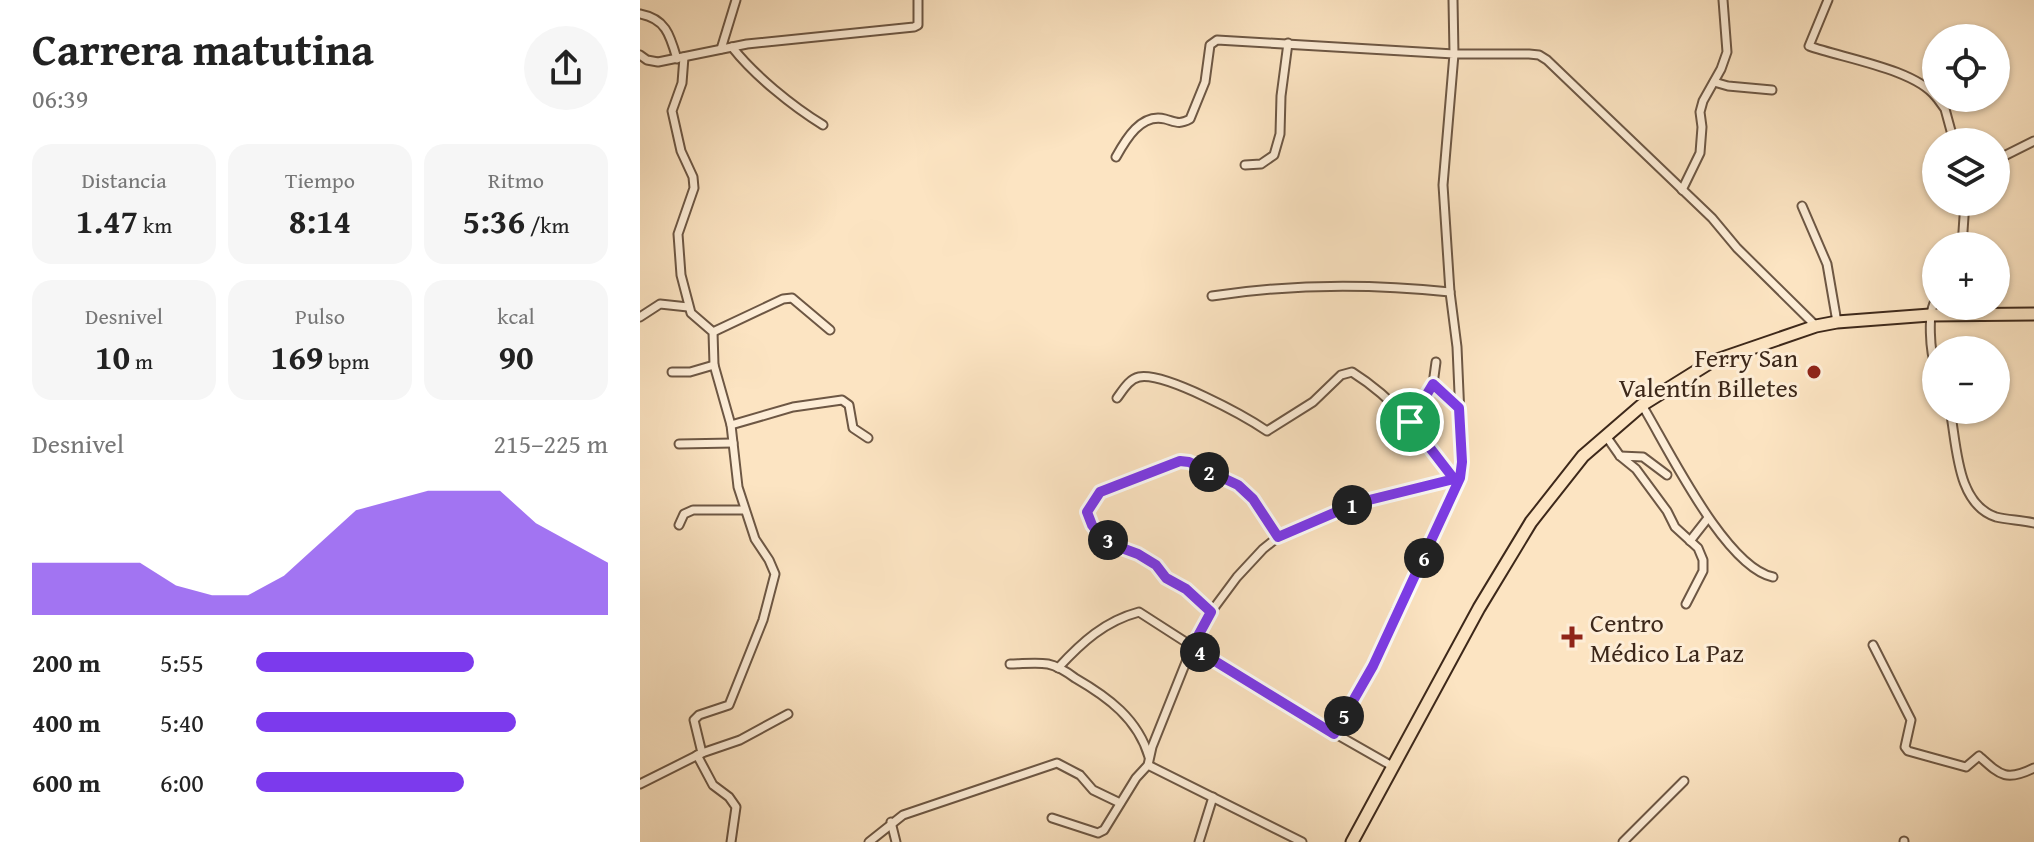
<!DOCTYPE html>
<html lang="es">
<meta charset="utf-8">
<style>
body{margin:0;font-family:"Gentium Book Plus",serif;background:#f6f6f6;color:#222;height:100vh;display:flex;flex-direction:column;font-size:30px;white-space:nowrap}
*{box-sizing:border-box;margin:0}
p{font-size:26px;color:#767676}
.icon{flex:none;width:44px;height:44px;fill:none;stroke:currentColor;stroke-width:2;stroke-linecap:round;stroke-linejoin:round}
.map{position:relative;flex:1;overflow:hidden}
.drawer{display:flex;flex-direction:column;background:#fff;width:640px}
.drawer>*{flex:none}
.fabs{position:absolute;left:1282px;top:24px;display:grid;gap:16px}
.fabs a{display:grid;place-items:center;width:88px;height:88px;border-radius:50%;background:#fff;box-shadow:0 2px 6px #0004;font-size:40px}
.pin{position:absolute;display:grid;place-items:center;width:68px;height:68px;color:#fff;margin:-34px;border:4px solid #fff;border-radius:50%;box-shadow:0 2px 8px #0007}
.km{position:absolute;width:40px;height:40px;margin:-20px;border-radius:50%;background:#222;color:#fff;font-size:22px;line-height:40px;text-align:center}
.round{display:grid;place-items:center;flex:none;width:84px;height:84px;border-radius:42px;background:#f6f6f6}
.summary{display:flex;align-items:center;justify-content:space-between;height:136px;padding:0 32px}
h1{font-size:44px;font-weight:800;line-height:60px}
.figures{display:grid;grid-template-columns:repeat(3,1fr);gap:12px;height:136px;padding:8px 32px}
.figures div{display:grid;align-content:center;border-radius:20px;background:#f6f6f6;text-align:center}
.figures b{font-size:34px;font-weight:800}
.figures small{font-size:22px;font-weight:400}
.figures p{font-size:22px}
.chart{height:224px;padding:16px 32px}
.chart p{display:flex;justify-content:space-between}
.chart svg{width:100%;height:144px;margin-top:8px;fill:#7c3aed;opacity:.7}
ul{padding:0 32px;list-style:none;font-size:26px}
li{display:grid;grid-template-columns:128px 96px 1fr;align-items:center;height:60px}
li i{height:20px;border-radius:10px;background:#7c3aed}
main{display:flex;flex:1;min-height:0}
.map>svg:first-child{display:block}
.lines{fill:none;stroke-linecap:round;stroke-linejoin:round}
.street-casing{stroke:#6d5744;stroke-width:11}
.primary-casing{stroke:#3d281a;stroke-width:15}
.street{stroke:#fdedd7;stroke-width:7}
.primary{stroke:#fce4c2;stroke-width:11}
.route-casing{stroke:#fff;stroke-width:16}
.route{stroke:#7c3aed;stroke-width:10}
.poi-dot{fill:#8f2418;stroke:#fdedd7;stroke-width:3}
.labels{text-anchor:middle;dominant-baseline:central;stroke-width:6;stroke-linejoin:round;paint-order:stroke}
.poi-label{font-size:26px;fill:#3d281a;stroke:#fdedd7;text-anchor:end}
</style>
<main>
<section class="drawer">
<div class="summary"><div><h1>Carrera matutina</h1><p>06:39</p></div><a class="round"><svg class="icon" aria-label="share" viewBox="0 0 24 24"><path d="M12 15V3M7 8l5-5 5 5M5 13v7h14v-7"/></svg></a></div>
<div class="figures">
<div><p>Distancia</p><b>1.47<small> km</small></b></div>
<div><p>Tiempo</p><b>8:14</b></div>
<div><p>Ritmo</p><b>5:36<small> /km</small></b></div>
</div>
<div class="figures">
<div><p>Desnivel</p><b>10<small> m</small></b></div>
<div><p>Pulso</p><b>169<small> bpm</small></b></div>
<div><p>kcal</p><b>90</b></div>
</div>
<div class="chart"><p><span>Desnivel</span>215–225 m</p>
<svg viewBox="0 0 160 44" preserveAspectRatio="none"><path d="M0 44V28L10 28L20 28L30 28L40 35L50 38L60 38L70 32L80 22L90 12L100 9L110 6L120 6L130 6L140 16L150 22L160 28V44z"/></svg>
</div>
<ul>
<li><b>200 m</b>5:55<i style="width:62%"></i></li>
<li><b>400 m</b>5:40<i style="width:74%"></i></li>
<li><b>600 m</b>6:00<i style="width:59%"></i></li>
</ul>
</section>
<div class="map">
<svg width="1394" height="842" viewBox="0 0 1394 842">
<rect width="100%" height="100%" fill="#fce4c2"/>
<filter id="stains"><feTurbulence type="fractalNoise" baseFrequency=".0025" numOctaves="4"/><feColorMatrix values="0 0 0 0 .2 0 0 0 0 .09 0 0 0 0 .02 0 0 0 .5 -.17"/></filter>
<radialGradient id="worn" r=".72"><stop offset=".6" stop-color="#630" stop-opacity="0"/><stop offset="1" stop-color="#630" stop-opacity=".3"/></radialGradient>
<g class="lines">
<defs>
<g id="street">
<path d="M813 0 814 54H889L899 55 907 60 1072 218 1097 248 1176 326"/>
<path d="M1188 0 1169 46C1202 58 1275 69 1296 97"/>
<path d="M0 14C26 19 30 35 37 59"/>
<path d="M92 47C114 75 152 106 183 125"/>
<path d="M81 49 96 0"/>
<path d="M0 55 7 60 18 62 107 44 274 27 278 25V0"/>
<path d="M44 57 42 83 32 111 41 151 53 177 54 188 38 234 41 275 51 313 73 332 74 365 91 425 98 487 115 539 129 560 135 574 123 620 89 705 59 715 54 720 62 753"/>
<path d="M1074 82 1088 86 1132 90"/>
<path d="M1297 98 1305 109 1314 142"/>
<path d="M476 157C486 139 501 113 525 119 536 122 539 125 550 119L565 82 570 45 577 40 814 54 803 185 810 292 817 347 822 462 820 478 769 589 757 609 733 666 694 734"/>
<path d="M1356 160 1394 141"/>
<path d="M605 165 621 164 634 155 640 134 641 96 648 43"/>
<path d="M1042 190 1060 153 1062 127 1060 112 1063 101 1081 69 1087 52 1083 0"/>
<path d="M1162 206 1187 264 1197 322"/>
<path d="M1322 246 1325 202"/>
<path d="M572 296C650 284 732 284 810 292"/>
<path d="M1296 300C1287 311 1290 354 1296 367"/>
<path d="M0 317 20 304 48 307"/>
<path d="M73 332 143 299 152 298 190 330"/>
<path d="M32 372H50L74 365"/>
<path d="M793 384 819 408"/>
<path d="M477 398C483 390 489 379 499 377 525 372 605 416 627 431L673 402 701 375 712 372C755 399 786 438 814 479"/>
<path d="M1002 405C1028 448 1085 567 1133 577"/>
<path d="M1310 410C1317 444 1316 504 1356 517 1368 520 1382 520 1394 523"/>
<path d="M770 422 793 384 796 362"/>
<path d="M91 425 153 407 202 400 209 405 213 428 228 438"/>
<path d="M966 436 980 456 996 469 1027 511 1035 527 1058 548 1063 560V571L1046 604"/>
<path d="M39 444 93 443"/>
<path d="M980 456 1003 457 1027 475"/>
<path d="M39 525 44 514 53 510H104"/>
<path d="M1050 541 1068 518"/>
<path d="M571 612C562 604 553 592 543 587 533 582 540 589 531 582 524 577 521 569 514 564 488 546 460 547 447 512L460 492 524 466 540 461 549 462 598 485 613 499 638 537"/>
<path d="M1233 645 1271 720 1265 747 1268 751 1326 767 1339 756C1360 775 1366 782 1394 768"/>
<path d="M370 664C382 664 396 662 408 664 418 666 427 672 435 678 468 697 498 719 509 757"/>
<path d="M418 668C442 642 465 621 499 612L631 697 752 766"/>
<path d="M57 755 73 785 89 797 96 807 91 842"/>
<path d="M508 765 662 842"/>
<path d="M0 784 62 753 100 740 148 714"/>
<path d="M412 818 458 833 464 830 496 778 508 765 512 747 552 647 571 612 597 577 623 549 638 537 717 503 820 478"/>
<path d="M251 822 256 842"/>
<path d="M229 842 263 815 417 763 440 775 453 790 480 803"/>
<path d="M559 842 573 797"/>
<path d="M983 842 1044 781"/>
<path d="M1264 842V841"/>
</g>
<path id="primary" d="M712 842 839 608 891 522 943 456 1002 405 1071 362 1176 326 1197 322 1290 315 1394 314"/>
</defs>
<use href="#street" class="street-casing"/>
<use href="#primary" class="primary-casing"/>
<use href="#street" class="street"/>
<use href="#primary" class="primary"/>
</g>
<g class="lines">
<defs>
<path id="route" d="M793 384 819 408 822 462 820 478 733 666 694 734 552 647 571 612 546 589 526 578 516 565 498 554 479 547 458 533 452 525 447 512 460 492 540 461 549 462 598 485 613 499 638 537 717 503 814 479 770 422Z"/>
</defs>
<use href="#route" class="route-casing"/>
<use href="#route" class="route"/>
</g>
<g class="poi-dot">
<circle cx="1174" cy="372" r="8"/>
<path d="M928 625h8v8h8v8h-8v8h-8v-8h-8v-8h8z"/>
</g>
<g class="labels">
<g class="poi-label">
<text x="1158" y="357">Ferry San<tspan x="1158" dy="30">Valentín Billetes</tspan></text>
<text x="950" y="622" text-anchor="start">Centro<tspan x="950" dy="30">Médico La Paz</tspan></text>
</g>
</g>
<rect width="100%" height="100%" filter="url(#stains)"/>
<rect width="100%" height="100%" fill="url(#worn)"/>
</svg>
<div class="fabs">
<a><svg class="icon" aria-label="locate" viewBox="0 0 24 24"><circle cx="12" cy="12" r="6"/><path d="M12 2v4M12 18v4M2 12h4M18 12h4"/></svg></a>
<a><svg class="icon" aria-label="layers" viewBox="0 0 24 24"><path d="M12 4l9 5-9 5-9-5zM3 14l9 5 9-5"/></svg></a>
<a>+</a>
<a>−</a>
</div>
<div class="pin" style="left:770px;top:422px;background:#1e9e55"><svg class="icon" aria-label="arrive" viewBox="0 0 24 24"><path d="M6 21V4h12l-3 4 3 4H6"/></svg></div>
<b class="km" style="left:712px;top:505px">1</b>
<b class="km" style="left:569px;top:472px">2</b>
<b class="km" style="left:468px;top:540px">3</b>
<b class="km" style="left:560px;top:652px">4</b>
<b class="km" style="left:704px;top:716px">5</b>
<b class="km" style="left:784px;top:558px">6</b>
</div>
</main>
